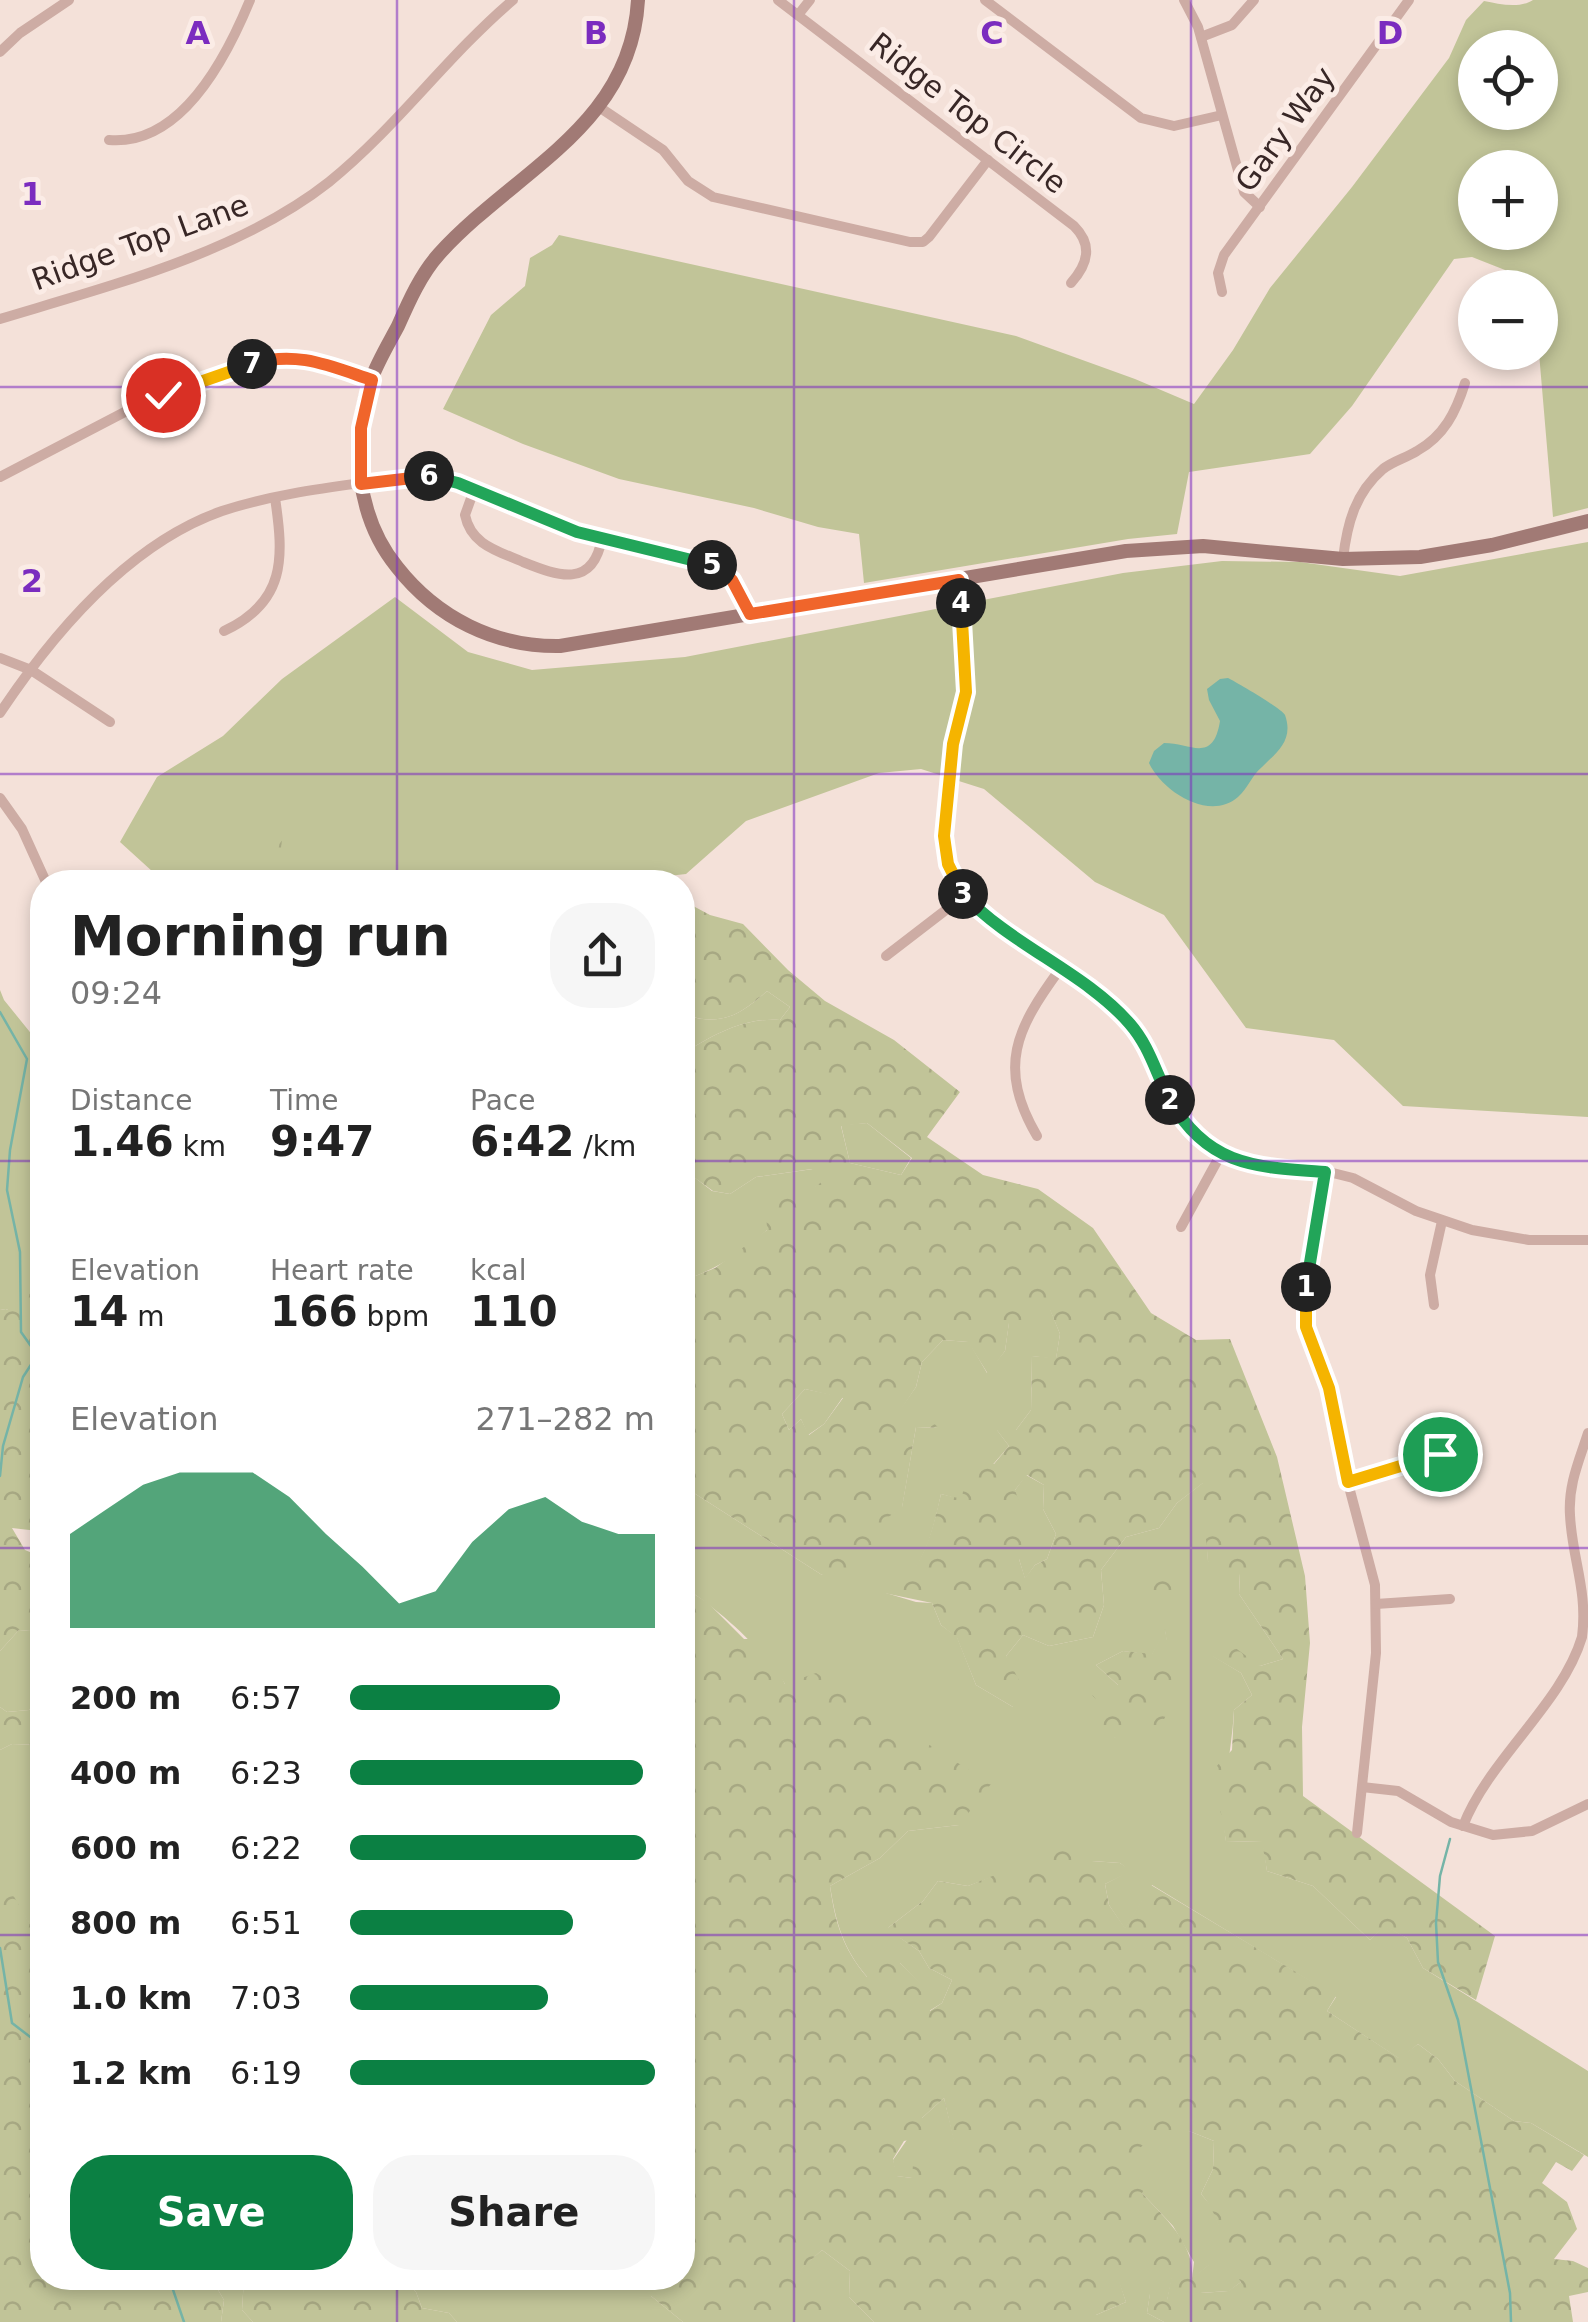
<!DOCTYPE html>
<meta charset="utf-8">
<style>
body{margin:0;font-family:"DejaVu Sans",sans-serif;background:#f6f6f6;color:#222;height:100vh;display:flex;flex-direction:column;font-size:38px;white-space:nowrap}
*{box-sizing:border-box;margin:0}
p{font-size:32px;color:#767676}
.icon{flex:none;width:55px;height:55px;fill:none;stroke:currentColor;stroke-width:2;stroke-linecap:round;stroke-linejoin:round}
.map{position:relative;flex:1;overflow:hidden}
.sheet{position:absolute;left:30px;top:870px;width:665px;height:1420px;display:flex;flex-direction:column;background:#fff;border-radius:40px;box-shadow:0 5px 15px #0003}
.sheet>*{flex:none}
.buttons{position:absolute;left:1458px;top:30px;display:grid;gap:20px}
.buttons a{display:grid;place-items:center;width:100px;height:100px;border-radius:50%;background:#fff;box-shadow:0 5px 15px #0003;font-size:50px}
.pin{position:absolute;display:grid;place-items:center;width:85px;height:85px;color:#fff;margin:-42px;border:5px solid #fff;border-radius:50%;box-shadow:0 2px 10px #0007}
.km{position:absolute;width:50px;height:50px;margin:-25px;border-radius:50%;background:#222;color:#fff;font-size:28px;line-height:50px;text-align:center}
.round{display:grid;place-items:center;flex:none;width:105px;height:105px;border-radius:40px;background:#f6f6f6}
.headline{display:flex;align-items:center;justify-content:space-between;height:170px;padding:0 40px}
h1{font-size:55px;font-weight:800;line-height:75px}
.stats{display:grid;grid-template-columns:repeat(3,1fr);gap:15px;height:170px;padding:10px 40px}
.stats div{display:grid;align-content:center}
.stats b{font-size:42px;font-weight:800}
.stats small{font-size:28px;font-weight:400}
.stats p{font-size:28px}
.chart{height:280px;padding:20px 40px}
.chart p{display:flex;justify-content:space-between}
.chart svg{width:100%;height:180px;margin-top:10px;fill:#0b8043;opacity:.7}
.action{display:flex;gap:20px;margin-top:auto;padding:20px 40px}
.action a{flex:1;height:115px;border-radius:40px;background:#0b8043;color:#fff;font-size:40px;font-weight:800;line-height:115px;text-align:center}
.action a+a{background:#f6f6f6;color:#222}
ul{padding:0 40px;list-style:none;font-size:32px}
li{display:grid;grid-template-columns:160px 120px 1fr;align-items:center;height:75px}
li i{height:25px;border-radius:12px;background:#0b8043}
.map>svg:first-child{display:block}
.green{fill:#c1c498;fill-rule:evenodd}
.forest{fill:url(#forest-crowns);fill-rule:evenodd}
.water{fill:#75b4a7}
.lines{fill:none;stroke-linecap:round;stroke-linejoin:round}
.stream{stroke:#75b4a7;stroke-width:2.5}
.minor{stroke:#cdaca4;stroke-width:10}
.secondary{stroke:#a17a75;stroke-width:14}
.split-1-casing{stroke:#fff;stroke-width:20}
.split-2-casing{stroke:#fff;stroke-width:20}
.split-3-casing{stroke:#fff;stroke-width:20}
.split-4-casing{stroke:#fff;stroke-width:20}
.split-5-casing{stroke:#fff;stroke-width:20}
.split-6-casing{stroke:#fff;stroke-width:20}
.split-7-casing{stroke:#fff;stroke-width:20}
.split-8-casing{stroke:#fff;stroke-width:20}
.split-1{stroke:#f5b400;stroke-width:12}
.split-2{stroke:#22a559;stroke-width:12}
.split-3{stroke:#22a559;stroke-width:12}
.split-4{stroke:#f5b400;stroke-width:12}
.split-5{stroke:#f0652b;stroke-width:12}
.split-6{stroke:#22a559;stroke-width:12}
.split-7{stroke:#f0652b;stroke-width:12}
.split-8{stroke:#f5b400;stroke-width:12}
.grid{fill:none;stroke:#7b2cbf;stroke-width:2.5;stroke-opacity:0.55}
.labels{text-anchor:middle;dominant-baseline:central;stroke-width:10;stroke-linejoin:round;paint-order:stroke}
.street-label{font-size:30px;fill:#382726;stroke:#fbece6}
.grid-label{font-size:32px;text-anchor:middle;font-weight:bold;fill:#7b2cbf;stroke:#fbece6;stroke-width:10;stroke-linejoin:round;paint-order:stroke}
</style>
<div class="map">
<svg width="1588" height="2322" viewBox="0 0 1588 2322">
<defs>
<pattern id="forest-crowns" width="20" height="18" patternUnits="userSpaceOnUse" patternTransform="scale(2.5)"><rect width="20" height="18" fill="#c1c498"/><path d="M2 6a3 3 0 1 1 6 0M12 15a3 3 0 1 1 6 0" fill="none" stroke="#a7a883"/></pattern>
</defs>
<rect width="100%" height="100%" fill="#f4e1d9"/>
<g class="green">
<path d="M1533 0H1588V508L1553 517 1539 353 1540 288 1511 287 1505 270 1472 257 1454 259 1352 406 1310 454 1189 472 1177 534 1128 539 864 583 859 534 818 527 754 508 619 479 523 444 443 409 491 315 525 286 530 258 552 245 559 235 1016 336 1135 379 1194 404 1233 350 1270 288 1352 187 1449 58 1466 20 1484 1C1499 4 1519 9 1533 0ZM1475 48H1540V112H1475ZM1475 168H1540V232H1475Z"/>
<path d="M1588 542V1117L1403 1106 1334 1040 1246 1028 1164 915 1095 882 984 789 921 769 879 773 746 821 686 874 615 882H164L120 842 157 777 223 736 282 679 395 597 468 652 532 670 685 657 1123 573 1222 561 1300 562 1400 576Z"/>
<path d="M0 990 4 1000 42 1047V1304L39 1295 6 1310 0 1309Z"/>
<path d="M767 991 790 1007 780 1020C745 1017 712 1035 683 1054L682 1014C720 1027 739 1016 767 991Z"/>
<path d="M867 1123 911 1158 901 1175 850 1163 841 1125Z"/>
<path d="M813 1169 823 1182C801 1195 787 1211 769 1228 745 1251 713 1271 682 1281V1188L694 1193V1177L712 1191 730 1194 756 1177Z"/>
<path d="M1050 1309 1060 1334 1056 1359 1032 1356 1031 1410 1016 1430H997L1009 1446 962 1500 941 1494C933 1530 923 1578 886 1593L916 1602 932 1603 941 1625 957 1637 976 1685 1013 1707 1006 1656 1023 1635 1049 1646 1093 1637 1104 1605 1101 1570 1126 1537 1159 1528 1177 1503 1204 1482 1208 1561 1240 1572 1239 1594 1283 1659 1260 1666 1213 1656 1241 1673 1252 1695 1234 1710C1232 1754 1219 1797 1226 1841L1263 1842 1267 1871 1313 1886 1370 1940 1384 1925 1407 1938 1423 1968 1588 2071V2157L1531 2123 1514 2121 1455 2081 1438 2059 1418 2044 1400 2059 1327 2011 1336 1997 1152 1885 1125 1929 1109 1905 1105 1884 1130 1871 1120 1863 1092 1861 1013 1869 968 1886 938 1881 923 1901 889 1927 868 1978C843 1949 836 1923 830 1886L880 1858 908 1831 959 1825 785 1684C763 1649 718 1608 683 1587V1486L822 1575 881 1521 902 1507 916 1427 938 1428 899 1411 916 1387 922 1362 943 1340 969 1342 987 1373 1005 1351 1009 1322ZM1165 1631 1167 1643 1115 1738 1110 1715 1119 1686 1096 1665 1123 1651 1152 1655Z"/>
<path d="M805 1389 843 1397 824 1424 808 1435 801 1419 789 1430 782 1414Z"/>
<path d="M1026 1475 1044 1485 1043 1509 1056 1534 1047 1559 1035 1565 1025 1579 1019 1559 1015 1490Z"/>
<path d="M19 1630 42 1632V1696L29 1710 7 1712 0 1707V1651Z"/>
<path d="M12 1744 42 1745V1944L0 1876V1750Z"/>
<path d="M899 1937 919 1951 929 1968 952 1980 942 2003 929 2011 925 1988 900 1963Z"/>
<path d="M944 2098 959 2160H931L912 2178 896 2176 893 2160 922 2118Z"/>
<path d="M1189 2131 1214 2141 1213 2169 1201 2194 1212 2207 1241 2282 1229 2291 1200 2293 1209 2265 1192 2279 1194 2262 1173 2226 1142 2193 1137 2150 1152 2135Z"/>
<path d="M822 2250 850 2271 849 2297 874 2322H840L816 2283 798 2271Z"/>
<path d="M1173 2273 1167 2301 1150 2294 1147 2313 1164 2322H1096V2315L1126 2302 1116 2274Z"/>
<path d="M211 2278H244L242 2310 253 2322H221L224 2300Z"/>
<path d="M401 2278H651V2296L683 2322H457L449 2313 422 2308 416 2292Z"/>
</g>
<g class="forest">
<path d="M271 826 283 829 281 849C264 854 245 848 237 831Z"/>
<path d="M682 900 710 915 743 924 788 970 825 1001 894 1040 960 1092 927 1137 983 1175 1038 1189 1093 1228 1151 1313 1196 1340 1230 1339 1277 1457 1305 1576 1310 1643 1302 1727 1303 1796 1495 1936 1476 2000 1423 1968 1407 1938 1384 1926 1370 1940 1313 1886 1267 1871 1262 1842 1226 1841 1213 1770 1232 1750 1234 1710 1252 1695 1241 1673 1212 1656 1234 1647 1260 1666 1283 1659 1239 1594 1240 1574 1224 1587 1208 1561 1205 1529 1197 1516 1203 1483 1177 1503 1159 1528 1126 1537 1101 1570 1104 1605 1093 1637 1049 1646 1023 1635 1006 1656 1019 1680 1013 1707 976 1685 957 1638 941 1625 932 1603 884 1593C923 1577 932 1531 941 1494L962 1499 967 1459 994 1464 1009 1446 996 1429 1016 1430 1031 1410 1032 1356 1056 1358 1060 1334 1050 1310 1033 1333 1009 1323 1005 1351 988 1374 968 1342 943 1340 922 1362 916 1387 900 1411H920L939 1428 916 1427 902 1508 882 1521 887 1540 876 1560 822 1575 683 1486V1281L715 1268 767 1230 765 1185 798 1197 822 1182 812 1169 756 1177 730 1194 713 1191 695 1178 694 1193 683 1188V1054C712 1035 745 1017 780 1020L790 1007 767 991C739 1016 720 1027 683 1014ZM867 1123 912 1158 901 1175 850 1163 841 1126ZM805 1389 843 1398 824 1424 809 1435 801 1419 789 1430 782 1414ZM1027 1475 1044 1485 1043 1509 1056 1534 1047 1559 1035 1565 1025 1578 1019 1559C1033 1540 1022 1511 1015 1490Z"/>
<path d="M17 1292 40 1295 42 1304V1406L35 1418V1448L42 1450V1526L38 1531 12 1528 25 1550 42 1557V1591L35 1601 42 1600V1632L19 1630 0 1651V1309L7 1310Z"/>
<path d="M1170 1562 1182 1582 1161 1611 1149 1605 1148 1568Z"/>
<path d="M683 1587 708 1603 744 1639H761L785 1684 816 1673 991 1784 959 1825 908 1831 880 1858 830 1886C835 1922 843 1949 867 1977L876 1944 889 1927 923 1901 938 1881 968 1886 1078 1841 1092 1861 1120 1863 1132 1871 1105 1884 1109 1905 1125 1928 1151 1885 1336 1996 1327 2011 1399 2058 1418 2044 1438 2059 1455 2081 1514 2121 1531 2123 1584 2155 1572 2171 1556 2162 1542 2183 1567 2202 1577 2229 1554 2259 1573 2261 1588 2268V2292L1569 2296 1573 2322H1164L1147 2313 1150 2293 1167 2300 1172 2274H1117L1126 2302 1096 2315V2322H874L849 2297 850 2271 822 2250 799 2271 838 2295 840 2322H683L651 2296V2278H682ZM900 1938 919 1951 929 1968 952 1980 942 2003 930 2011 926 1988 900 1963ZM944 2098 958 2160H931L914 2150 912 2178 897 2176 893 2159 904 2141 929 2136 922 2118ZM1189 2131 1214 2141 1213 2169 1201 2194C1224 2219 1221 2254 1241 2282L1228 2291 1201 2293 1211 2263 1192 2278C1195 2244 1164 2217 1142 2193L1158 2163 1138 2150 1152 2136 1174 2151Z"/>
<path d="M1165 1629C1173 1678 1185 1683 1158 1731L1115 1738 1099 1724 1110 1715 1092 1695 1118 1685 1096 1665 1123 1651 1152 1654Z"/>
<path d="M42 1696V1745L12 1744 0 1750V1707L7 1712 29 1710Z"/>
<path d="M0 1873 42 1944V2278H211L224 2300 221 2322H0Z"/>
<path d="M244 2278H401L416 2292 422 2308 449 2313 457 2322H253L242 2310Z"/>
</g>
<path class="water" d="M1228 678C1238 683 1282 709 1285 715 1294 740 1277 752 1262 767 1252 775 1248 788 1238 797 1209 822 1162 791 1149 763L1154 751 1164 743C1191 743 1213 764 1220 721L1209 700 1207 689 1220 679Z"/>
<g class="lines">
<g class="stream">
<path d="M0 1012 27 1059 10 1150 7 1190 20 1252 21 1332 33 1349 34 1360 23 1377 3 1446 0 1476"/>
<path d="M1450 1839 1440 1876 1436 1923 1438 1962 1458 2020 1510 2293 1511 2322"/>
<path d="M0 1948 12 2023 42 2046"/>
<path d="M169 2278 184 2322"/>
</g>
<g class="minor">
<path d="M778 0 1074 226C1093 245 1088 264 1071 283"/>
<path d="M985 0 1141 118 1174 126 1222 115"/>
<path d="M1184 0 1198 27 1244 192 1260 207"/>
<path d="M798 15 810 0"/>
<path d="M1201 37 1232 25 1254 0"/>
<path d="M0 52 20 33 69 0"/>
<path d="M599 107 663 150 688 181 713 197 910 242H923L929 237 988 160"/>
<path d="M109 140C182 146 227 56 250 0"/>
<path d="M1222 292 1218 273 1224 255 1409 0"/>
<path d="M0 319C109 286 239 253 329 182 396 128 447 56 513 0"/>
<path d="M0 477 142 403 261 361 287 357 311 359 372 380"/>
<path d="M474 490 465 515C471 545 498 551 523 562 558 576 593 589 602 538"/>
<path d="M1343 559C1347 524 1355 493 1383 469 1393 461 1406 458 1417 451 1444 436 1456 412 1465 383"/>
<path d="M959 580 966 692 953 744 944 836 948 864 964 896 1124 1017 1147 1048 1175 1110 1197 1135 1222 1152 1262 1168 1325 1171 1353 1178 1416 1211 1472 1230 1529 1240H1588"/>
<path d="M224 631C286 602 284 558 275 498"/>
<path d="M0 658 31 670 110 722"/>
<path d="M0 713C54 632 128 544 222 511 279 492 343 486 402 477 465 470 519 516 578 532 615 543 682 549 713 566 733 576 741 594 749 614"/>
<path d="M0 798 22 829 46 882"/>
<path d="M886 956 964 896"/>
<path d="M1037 1136C997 1067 1016 1029 1060 969"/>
<path d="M1325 1171 1305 1295 1309 1337 1329 1388 1339 1449 1375 1585 1376 1653 1357 1833"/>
<path d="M1181 1227 1222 1152"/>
<path d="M1434 1305 1430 1275 1442 1221"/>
<path d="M1348 1482 1441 1454"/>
<path d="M1376 1604 1450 1599"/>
<path d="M1362 1787 1398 1791 1451 1822 1493 1835 1532 1831 1588 1804"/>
<path d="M1463 1826C1489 1759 1562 1704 1582 1637 1588 1590 1572 1559 1570 1515 1568 1485 1579 1461 1588 1433"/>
</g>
<path class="secondary" d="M638 0C631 127 514 171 439 254 421 274 409 301 398 326 389 343 378 361 371 380 349 440 356 517 397 567 437 618 495 647 560 646L1126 551 1203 546 1343 559 1420 557 1492 545 1588 521"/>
</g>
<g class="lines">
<defs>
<path id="split-1" d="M1306 1287V1327L1329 1388 1348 1482 1440 1454"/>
<path id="split-2" d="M1170 1100C1208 1167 1257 1167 1325 1172L1306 1287"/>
<path id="split-3" d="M963 894C1010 945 1085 972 1130 1024 1150 1047 1156 1074 1170 1100"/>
<path id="split-4" d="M961 603 966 692 953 744 944 836 948 864 963 894"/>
<path id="split-5" d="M712 565 732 580 750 614 959 580 961 603"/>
<path id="split-6" d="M429 476 458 483 577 532 712 565"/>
<path id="split-7" d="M252 364C296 350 330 366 372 380L361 428V484L429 476"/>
<path id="split-8" d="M163 395 252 364"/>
</defs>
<use href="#split-1" class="split-1-casing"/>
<use href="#split-2" class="split-2-casing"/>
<use href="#split-3" class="split-3-casing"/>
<use href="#split-4" class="split-4-casing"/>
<use href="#split-5" class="split-5-casing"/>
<use href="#split-6" class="split-6-casing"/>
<use href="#split-7" class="split-7-casing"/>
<use href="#split-8" class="split-8-casing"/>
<use href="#split-1" class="split-1"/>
<use href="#split-2" class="split-2"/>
<use href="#split-3" class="split-3"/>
<use href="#split-4" class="split-4"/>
<use href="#split-5" class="split-5"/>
<use href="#split-6" class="split-6"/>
<use href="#split-7" class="split-7"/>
<use href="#split-8" class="split-8"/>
</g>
<path class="grid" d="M397 0V882M794 0V2322M1191 0V2322M0 387H1588M0 774H1588M0 1161H42M682 1161H1588M0 1548H42M682 1548H1588M0 1935H42M682 1935H1588M397 2278V2322"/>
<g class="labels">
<g class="street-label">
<text transform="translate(968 113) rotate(38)">Ridge Top Circle</text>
<text transform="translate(1285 129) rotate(-54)">Gary Way</text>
<text transform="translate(140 242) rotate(-20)">Ridge Top Lane</text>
</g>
</g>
<g class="grid-label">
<text x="198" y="44">A</text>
<text x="596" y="44">B</text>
<text x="992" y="44">C</text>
<text x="1390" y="44">D</text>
<text x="32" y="205">1</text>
<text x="32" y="592">2</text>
</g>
</svg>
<div class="buttons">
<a><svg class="icon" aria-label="locate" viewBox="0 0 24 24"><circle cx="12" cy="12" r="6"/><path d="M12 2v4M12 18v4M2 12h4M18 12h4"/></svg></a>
<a>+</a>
<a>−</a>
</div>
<div class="pin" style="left:1440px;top:1454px;background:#1e9e55"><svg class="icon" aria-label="arrive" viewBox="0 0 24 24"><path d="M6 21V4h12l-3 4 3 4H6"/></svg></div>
<div class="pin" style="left:163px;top:395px;background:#d93025"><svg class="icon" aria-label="check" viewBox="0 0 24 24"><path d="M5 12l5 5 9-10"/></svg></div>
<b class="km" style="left:1306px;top:1287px">1</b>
<b class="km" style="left:1170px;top:1100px">2</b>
<b class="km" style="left:963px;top:894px">3</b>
<b class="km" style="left:961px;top:603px">4</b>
<b class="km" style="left:712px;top:565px">5</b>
<b class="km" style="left:429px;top:476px">6</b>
<b class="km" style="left:252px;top:364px">7</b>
<section class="sheet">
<div class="headline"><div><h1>Morning run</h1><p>09:24</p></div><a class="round"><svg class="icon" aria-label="share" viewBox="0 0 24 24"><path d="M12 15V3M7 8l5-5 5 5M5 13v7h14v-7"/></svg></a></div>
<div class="stats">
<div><p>Distance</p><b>1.46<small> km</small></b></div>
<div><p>Time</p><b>9:47</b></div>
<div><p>Pace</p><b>6:42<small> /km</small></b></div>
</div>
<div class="stats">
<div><p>Elevation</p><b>14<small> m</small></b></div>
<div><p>Heart rate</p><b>166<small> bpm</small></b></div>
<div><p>kcal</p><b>110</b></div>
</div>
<div class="chart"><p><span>Elevation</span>271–282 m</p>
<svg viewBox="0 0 160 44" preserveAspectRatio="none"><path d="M0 44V21L10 15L20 9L30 6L40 6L50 6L60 12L70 21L80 29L90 38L100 35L110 23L120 15L130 12L140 18L150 21L160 21V44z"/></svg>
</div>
<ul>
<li><b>200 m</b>6:57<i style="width:69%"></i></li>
<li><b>400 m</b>6:23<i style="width:96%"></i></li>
<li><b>600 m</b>6:22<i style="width:97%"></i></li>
<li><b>800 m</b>6:51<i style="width:73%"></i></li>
<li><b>1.0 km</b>7:03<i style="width:65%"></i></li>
<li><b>1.2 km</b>6:19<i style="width:100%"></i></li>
</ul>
<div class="action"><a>Save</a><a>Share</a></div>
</section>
</div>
